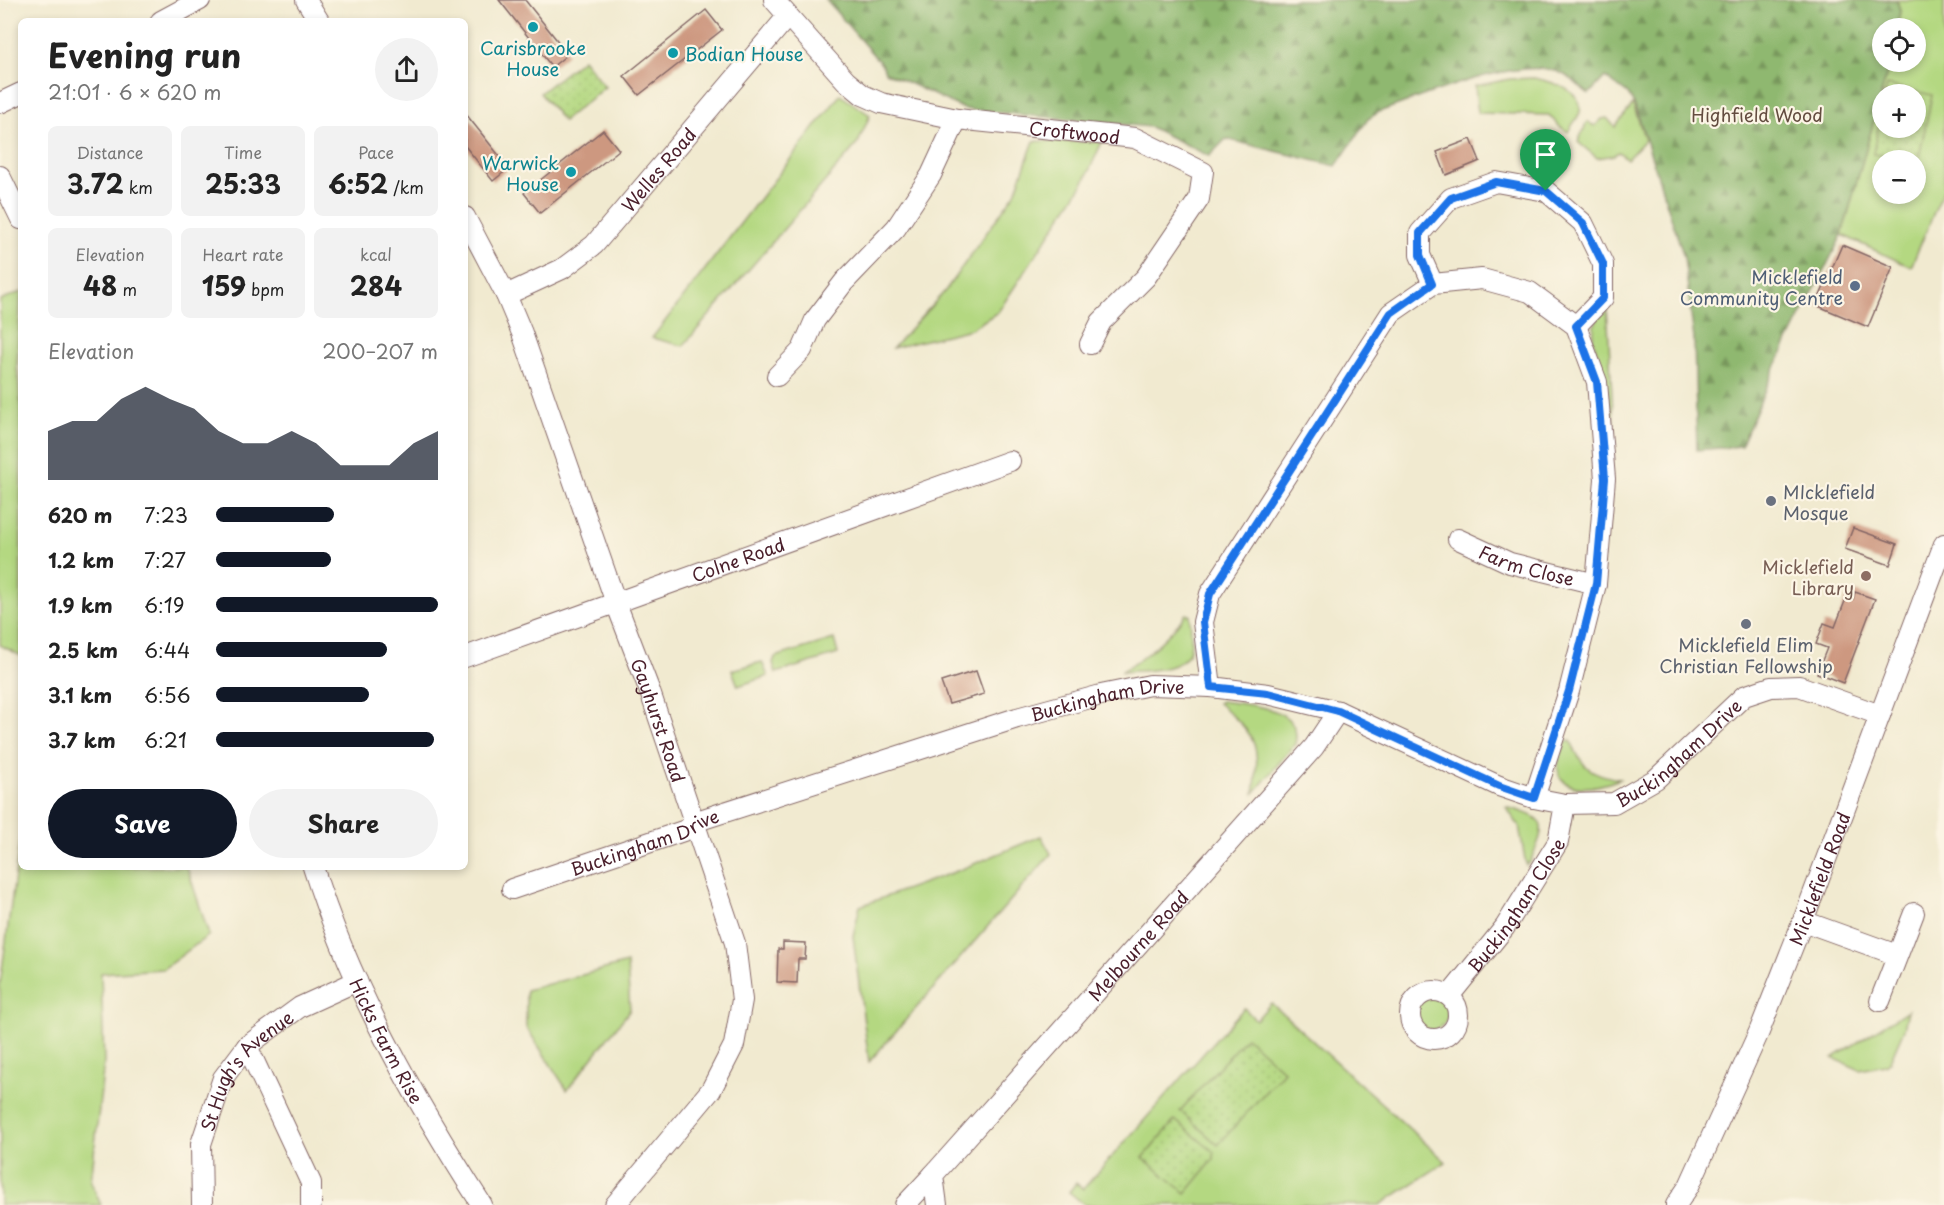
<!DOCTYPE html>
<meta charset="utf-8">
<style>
body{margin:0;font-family:"Playpen Sans",sans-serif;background:#f2f2f2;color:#222;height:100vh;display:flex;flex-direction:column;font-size:22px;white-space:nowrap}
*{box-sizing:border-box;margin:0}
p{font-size:20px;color:#767676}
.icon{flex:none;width:33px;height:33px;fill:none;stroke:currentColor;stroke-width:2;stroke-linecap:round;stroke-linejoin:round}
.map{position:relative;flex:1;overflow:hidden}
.details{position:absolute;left:18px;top:18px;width:450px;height:852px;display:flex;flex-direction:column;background:#fff;border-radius:9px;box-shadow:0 3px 9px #0003}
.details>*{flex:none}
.fabs{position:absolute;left:1872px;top:18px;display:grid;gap:12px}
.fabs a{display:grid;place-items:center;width:54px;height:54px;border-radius:50%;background:#fff;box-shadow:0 3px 9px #0003;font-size:30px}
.pin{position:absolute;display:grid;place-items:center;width:51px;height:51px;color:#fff;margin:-62px -26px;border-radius:50% 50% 50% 0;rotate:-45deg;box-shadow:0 0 6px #0007}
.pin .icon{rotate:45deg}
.round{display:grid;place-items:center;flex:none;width:63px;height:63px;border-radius:32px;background:#f2f2f2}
.headline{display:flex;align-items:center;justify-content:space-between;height:102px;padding:0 30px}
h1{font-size:33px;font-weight:700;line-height:45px}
.metrics{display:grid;grid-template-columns:repeat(3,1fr);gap:9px;height:102px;padding:6px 30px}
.metrics div{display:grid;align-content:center;border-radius:9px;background:#f2f2f2;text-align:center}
.metrics b{font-size:26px;font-weight:700}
.metrics small{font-size:16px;font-weight:400}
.metrics p{font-size:16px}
.chart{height:168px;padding:12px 30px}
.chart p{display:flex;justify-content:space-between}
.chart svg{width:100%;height:108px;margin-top:6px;fill:#111827;opacity:.7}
.cta{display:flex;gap:12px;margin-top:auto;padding:12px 30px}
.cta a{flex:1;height:69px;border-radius:36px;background:#111827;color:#fff;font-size:24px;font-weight:700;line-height:69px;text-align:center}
.cta a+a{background:#f2f2f2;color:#222}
ul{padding:0 30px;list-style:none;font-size:20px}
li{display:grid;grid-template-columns:96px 72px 1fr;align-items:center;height:45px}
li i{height:15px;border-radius:8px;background:#111827}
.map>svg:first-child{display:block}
.green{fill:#b4d881;stroke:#7f7c56;stroke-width:1.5;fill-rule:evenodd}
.forest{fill:url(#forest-firs);stroke:#6c6c4d;stroke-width:1.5}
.park{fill:url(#park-dots);stroke:#7f7c56;stroke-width:1.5}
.building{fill:#cd9880}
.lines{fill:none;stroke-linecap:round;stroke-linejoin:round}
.minor-casing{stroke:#846665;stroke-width:22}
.minor{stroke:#fff;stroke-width:20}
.route-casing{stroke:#fff;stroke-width:12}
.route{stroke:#1a73e8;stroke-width:8}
.culture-dot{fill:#0f9aa8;stroke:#fcf5e5;stroke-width:2}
.service-dot{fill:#5c6f8a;stroke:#fcf5e5;stroke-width:2}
.worship-dot{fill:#6b7280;stroke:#fcf5e5;stroke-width:2}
.education-dot{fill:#8d6e63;stroke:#fcf5e5;stroke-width:2}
.labels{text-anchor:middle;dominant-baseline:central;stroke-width:4.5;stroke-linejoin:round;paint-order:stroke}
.culture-label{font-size:18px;fill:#0d838f;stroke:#fcf5e5}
.park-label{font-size:18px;fill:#644d40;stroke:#fcf5e5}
.street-label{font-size:18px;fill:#4a1f2b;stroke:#fcf5e5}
.service-label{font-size:18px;fill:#4e5e75;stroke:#fcf5e5;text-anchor:end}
.worship-label{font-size:18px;fill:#5b616d;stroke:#fcf5e5;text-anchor:start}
.education-label{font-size:18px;fill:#785e54;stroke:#fcf5e5;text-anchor:end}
</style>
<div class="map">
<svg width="1944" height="1205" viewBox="0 0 1944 1205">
<defs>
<pattern id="forest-firs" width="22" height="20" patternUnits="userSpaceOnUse" patternTransform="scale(1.5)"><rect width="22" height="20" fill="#8fb86f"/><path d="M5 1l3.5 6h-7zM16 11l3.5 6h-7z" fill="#77955b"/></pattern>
<pattern id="park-dots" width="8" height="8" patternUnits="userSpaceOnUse" patternTransform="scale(1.5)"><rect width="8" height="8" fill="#b4d881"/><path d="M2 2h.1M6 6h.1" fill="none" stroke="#9cb970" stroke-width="1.8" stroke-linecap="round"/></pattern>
</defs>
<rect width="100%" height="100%" fill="#fcf5e5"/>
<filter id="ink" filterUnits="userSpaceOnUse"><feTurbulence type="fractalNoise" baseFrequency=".0167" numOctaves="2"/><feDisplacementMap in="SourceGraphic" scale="12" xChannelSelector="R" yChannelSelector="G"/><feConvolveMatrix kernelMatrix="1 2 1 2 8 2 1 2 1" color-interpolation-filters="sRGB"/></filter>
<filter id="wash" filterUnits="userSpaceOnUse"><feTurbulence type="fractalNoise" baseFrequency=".008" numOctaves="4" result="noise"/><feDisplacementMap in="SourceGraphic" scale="24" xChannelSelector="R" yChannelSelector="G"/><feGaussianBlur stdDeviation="1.35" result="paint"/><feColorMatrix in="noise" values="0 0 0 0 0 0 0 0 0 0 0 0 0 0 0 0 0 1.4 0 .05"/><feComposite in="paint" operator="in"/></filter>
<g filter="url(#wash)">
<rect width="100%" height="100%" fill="#f1ead0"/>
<g class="green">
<path d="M1897 0H1944V189L1911 267 1842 235 1890 62H1916V28H1897L1900 11ZM1882 94H1916V128H1882ZM1882 160H1916V194H1882Z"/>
<path d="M1534 78C1549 81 1584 90 1580 112 1578 118 1571 126 1568 132L1560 127 1549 115 1478 113 1475 86 1510 79Z"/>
<path d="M840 95 870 115 858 143 683 346 652 338Z"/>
<path d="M1633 104 1645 140 1627 159 1619 152 1614 155 1597 158 1578 142 1587 122 1595 126 1602 119 1607 118 1615 127Z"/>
<path d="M1034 141 1102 142 1084 182 998 312 971 329 893 348 945 291 1015 193Z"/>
<path d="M21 292 17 366 21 409V656L0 645V300Z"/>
<path d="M1607 306 1614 431H1612L1607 389 1593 339 1594 326 1603 308Z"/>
<path d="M1186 614 1190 615C1190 625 1193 639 1190 649 1184 673 1141 670 1121 672 1147 656 1168 638 1186 614Z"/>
<path d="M834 639 838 654 776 673 773 663 775 657Z"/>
<path d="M762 662 768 676 738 686 732 670Z"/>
<path d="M1221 701C1247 705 1304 706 1295 744L1254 793C1261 743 1256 735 1218 703Z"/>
<path d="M1571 741C1581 767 1591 775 1620 779 1602 786 1563 798 1558 769 1557 761 1563 750 1566 742Z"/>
<path d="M1506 807C1549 819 1547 823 1530 862L1526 865 1519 826Z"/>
<path d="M21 832V867H187L209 935 163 969 101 973 104 1062 91 1182 101 1205H0V984Z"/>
<path d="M1041 836 1051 854 869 1062 853 936 860 906 957 871Z"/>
<path d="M627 963 630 1010 567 1090 526 1027V990Z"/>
<circle cx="1430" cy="1012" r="18"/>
<path d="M1271 1003 1446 1162 1380 1205H1085L1069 1192 1076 1183 1083 1189 1244 1008 1256 1020Z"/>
<path d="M1908 1010 1904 1029 1890 1061 1885 1065 1860 1070 1833 1058Z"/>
</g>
<path class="forest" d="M826 0H1897L1900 11 1897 28H1882V62H1890L1842 235 1776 365 1741 446 1697 450 1694 339 1684 257 1635 106 1628 94 1605 77 1589 94C1581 88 1572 79 1563 74 1522 53 1422 97 1379 112L1368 119 1336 166 1226 139 1209 156 1150 127 964 109 885 72 883 66Z"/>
<g class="park">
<path d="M583 59 605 87 563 121 540 93Z"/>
<path d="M1887 85 1932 95 1918 162 1873 154 1882 108V128H1916V94H1885Z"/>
<path d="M1246 1037 1284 1071 1218 1145 1180 1111Z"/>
<path d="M1175 1120 1214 1152V1159L1186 1193 1143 1158Z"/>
</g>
<g id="blocks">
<g class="building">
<path d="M499 0H525L568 54 552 67Z"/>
<path d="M706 10 722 30 639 95 624 76Z"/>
<path d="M465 113 509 168 493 181 465 146Z"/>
<path d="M603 130 619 150 540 213 524 193Z"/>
<path d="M1471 139 1480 161 1446 175 1437 152Z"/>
<path d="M1842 245 1893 267 1868 327 1816 305Z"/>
<path d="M1853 528 1897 544 1890 565 1845 549Z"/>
<path d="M1855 592 1875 599 1843 683 1817 673 1827 648 1816 644 1824 623 1835 627 1847 596 1853 599Z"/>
<path d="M976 671 984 694 949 704 941 682Z"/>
<path d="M783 942 806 943 805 959H798L797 983 777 982 778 949H783Z"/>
</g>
</g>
</g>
<g filter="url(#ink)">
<use href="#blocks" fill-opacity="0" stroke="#846665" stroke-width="1.5"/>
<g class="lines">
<defs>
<g id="minor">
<path d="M306 0 319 21"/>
<path id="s1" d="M774 0 846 81 863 95 881 103 957 119 1135 138 1203 172 1199 199 1146 277 1101 322 1090 344"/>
<path d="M161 21 200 0"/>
<path d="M0 103 21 93"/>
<path d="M0 176 21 219"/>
<path id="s2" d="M465 217 506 295 522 333 616 603 649 689 735 943 742 1000 734 1045 711 1090 615 1205"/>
<path d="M1433 284 1420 255V233L1451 198 1496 182 1546 191 1583 223 1603 264V298L1576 326"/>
<path id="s3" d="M506 295 562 269 594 245 787 17"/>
<path d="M777 376 802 350 815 320 844 282 896 228 931 175 957 119"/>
<path id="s4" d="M1458 539 1510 563 1596 584"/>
<path id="s5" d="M465 657 1010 461"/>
<path d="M1211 687 1203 622 1210 594 1391 313 1433 284 1482 279 1530 292 1576 326 1597 382 1605 479 1596 584 1569 691 1534 798"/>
<path id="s6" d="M313 867C351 988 414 1099 482 1205"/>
<path id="s7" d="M512 889 686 830 700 820 1017 718 1101 695 1150 685 1211 687 1268 694 1338 711 1499 786 1534 798 1565 804 1614 803 1656 779 1744 696 1771 687 1799 686 1880 715"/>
<path d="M1803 921 1897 955"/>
<circle cx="1434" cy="1015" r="24"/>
<path id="s8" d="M1450 995 1505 927 1558 842 1565 804"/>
<path d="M1880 1001 1914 913"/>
<path d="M247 1046 311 1183V1205"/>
<path id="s9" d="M202 1205 201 1144 223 1078 247 1046 300 1007 357 981"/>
<path d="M905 1205 933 1175"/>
<path id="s10" d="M937 1205 933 1175 1314 747 1338 711"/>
<path id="s11" d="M1676 1205 1689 1186 1759 1032 1803 921 1944 544"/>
</g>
</defs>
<use href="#minor" class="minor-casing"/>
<use href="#minor" class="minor"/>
</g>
</g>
<g class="lines" filter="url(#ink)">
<defs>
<path id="route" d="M1496 182 1546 191 1583 223 1603 264V298L1576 326 1597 382 1605 479 1596 584 1569 691 1534 798 1499 786 1338 711 1268 693 1211 687 1203 622 1210 594 1391 313 1432 284 1420 255V233L1451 198Z"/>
</defs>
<use href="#route" class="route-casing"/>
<use href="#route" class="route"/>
</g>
<g class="culture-dot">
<circle cx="533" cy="27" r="6"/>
<circle cx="673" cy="53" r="6"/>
<circle cx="571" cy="172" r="6"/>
</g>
<circle class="service-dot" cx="1855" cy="286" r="6"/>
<g class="worship-dot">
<circle cx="1771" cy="501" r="6"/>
<circle cx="1746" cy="624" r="6"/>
</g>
<circle class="education-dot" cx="1866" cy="576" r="6"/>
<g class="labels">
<g class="culture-label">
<text x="533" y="47">Carisbrooke<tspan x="533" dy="21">House</tspan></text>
<text x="685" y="53" text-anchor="start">Bodian House</text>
<text x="559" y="162" text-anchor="end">Warwick<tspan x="559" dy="21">House</tspan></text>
</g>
<g class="park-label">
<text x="1757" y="114">Highfield Wood</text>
</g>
<g class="street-label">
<text stroke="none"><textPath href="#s1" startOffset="346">Croftwood</textPath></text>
<text stroke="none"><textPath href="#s3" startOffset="201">Welles Road</textPath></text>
<text stroke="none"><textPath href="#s5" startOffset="290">Colne Road</textPath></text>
<text stroke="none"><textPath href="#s4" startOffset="74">Farm Close</textPath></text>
<text stroke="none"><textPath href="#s7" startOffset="627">Buckingham Drive</textPath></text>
<text stroke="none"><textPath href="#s2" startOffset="540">Gayhurst Road</textPath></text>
<text stroke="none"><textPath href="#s7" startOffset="1239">Buckingham Drive</textPath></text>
<text stroke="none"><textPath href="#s7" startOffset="141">Buckingham Drive</textPath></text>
<text stroke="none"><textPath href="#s11" startOffset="357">Micklefield Road</textPath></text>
<text stroke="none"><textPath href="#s8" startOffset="112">Buckingham Close</textPath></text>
<text stroke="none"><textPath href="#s10" startOffset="338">Melbourne Road</textPath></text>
<text stroke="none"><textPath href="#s6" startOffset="189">Hicks Farm Rise</textPath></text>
<text stroke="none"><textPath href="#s9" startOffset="150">St Hugh's Avenue</textPath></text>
</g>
<g class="service-label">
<text x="1843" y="276">Micklefield<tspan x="1843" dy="21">Community Centre</tspan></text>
</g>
<g class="worship-label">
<text x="1783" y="491">MIcklefield<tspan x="1783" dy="21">Mosque</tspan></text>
<text x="1746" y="644" text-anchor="middle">Micklefield Elim<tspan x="1746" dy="21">Christian Fellowship</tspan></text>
</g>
<g class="education-label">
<text x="1854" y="566">Micklefield<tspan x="1854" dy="21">Library</tspan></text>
</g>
</g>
</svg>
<div class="fabs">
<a><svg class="icon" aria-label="locate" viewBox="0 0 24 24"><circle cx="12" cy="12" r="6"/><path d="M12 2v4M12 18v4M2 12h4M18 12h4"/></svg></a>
<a>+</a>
<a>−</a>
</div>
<div class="pin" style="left:1546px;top:191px;background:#1e9e55"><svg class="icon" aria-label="arrive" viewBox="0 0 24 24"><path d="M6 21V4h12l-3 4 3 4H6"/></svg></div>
<section class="details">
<div class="headline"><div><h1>Evening run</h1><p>21:01 · 6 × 620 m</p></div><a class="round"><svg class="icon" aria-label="share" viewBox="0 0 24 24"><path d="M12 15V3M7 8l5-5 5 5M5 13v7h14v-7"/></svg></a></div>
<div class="metrics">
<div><p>Distance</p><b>3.72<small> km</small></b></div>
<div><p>Time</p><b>25:33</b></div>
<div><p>Pace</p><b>6:52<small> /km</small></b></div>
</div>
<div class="metrics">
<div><p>Elevation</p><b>48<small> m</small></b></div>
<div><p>Heart rate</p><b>159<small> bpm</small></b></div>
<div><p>kcal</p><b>284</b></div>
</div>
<div class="chart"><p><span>Elevation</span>200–207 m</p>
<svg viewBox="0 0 160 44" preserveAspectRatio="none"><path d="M0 44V24L10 20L20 20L30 11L40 6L50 11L60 15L70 24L80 29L90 29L100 24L110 29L120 38L130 38L140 38L150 29L160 24V44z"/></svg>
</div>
<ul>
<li><b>620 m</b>7:23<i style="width:53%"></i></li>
<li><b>1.2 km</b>7:27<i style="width:52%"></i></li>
<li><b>1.9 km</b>6:19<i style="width:100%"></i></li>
<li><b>2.5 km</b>6:44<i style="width:77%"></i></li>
<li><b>3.1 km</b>6:56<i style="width:69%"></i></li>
<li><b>3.7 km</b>6:21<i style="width:98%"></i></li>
</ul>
<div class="cta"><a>Save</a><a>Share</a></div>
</section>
</div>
